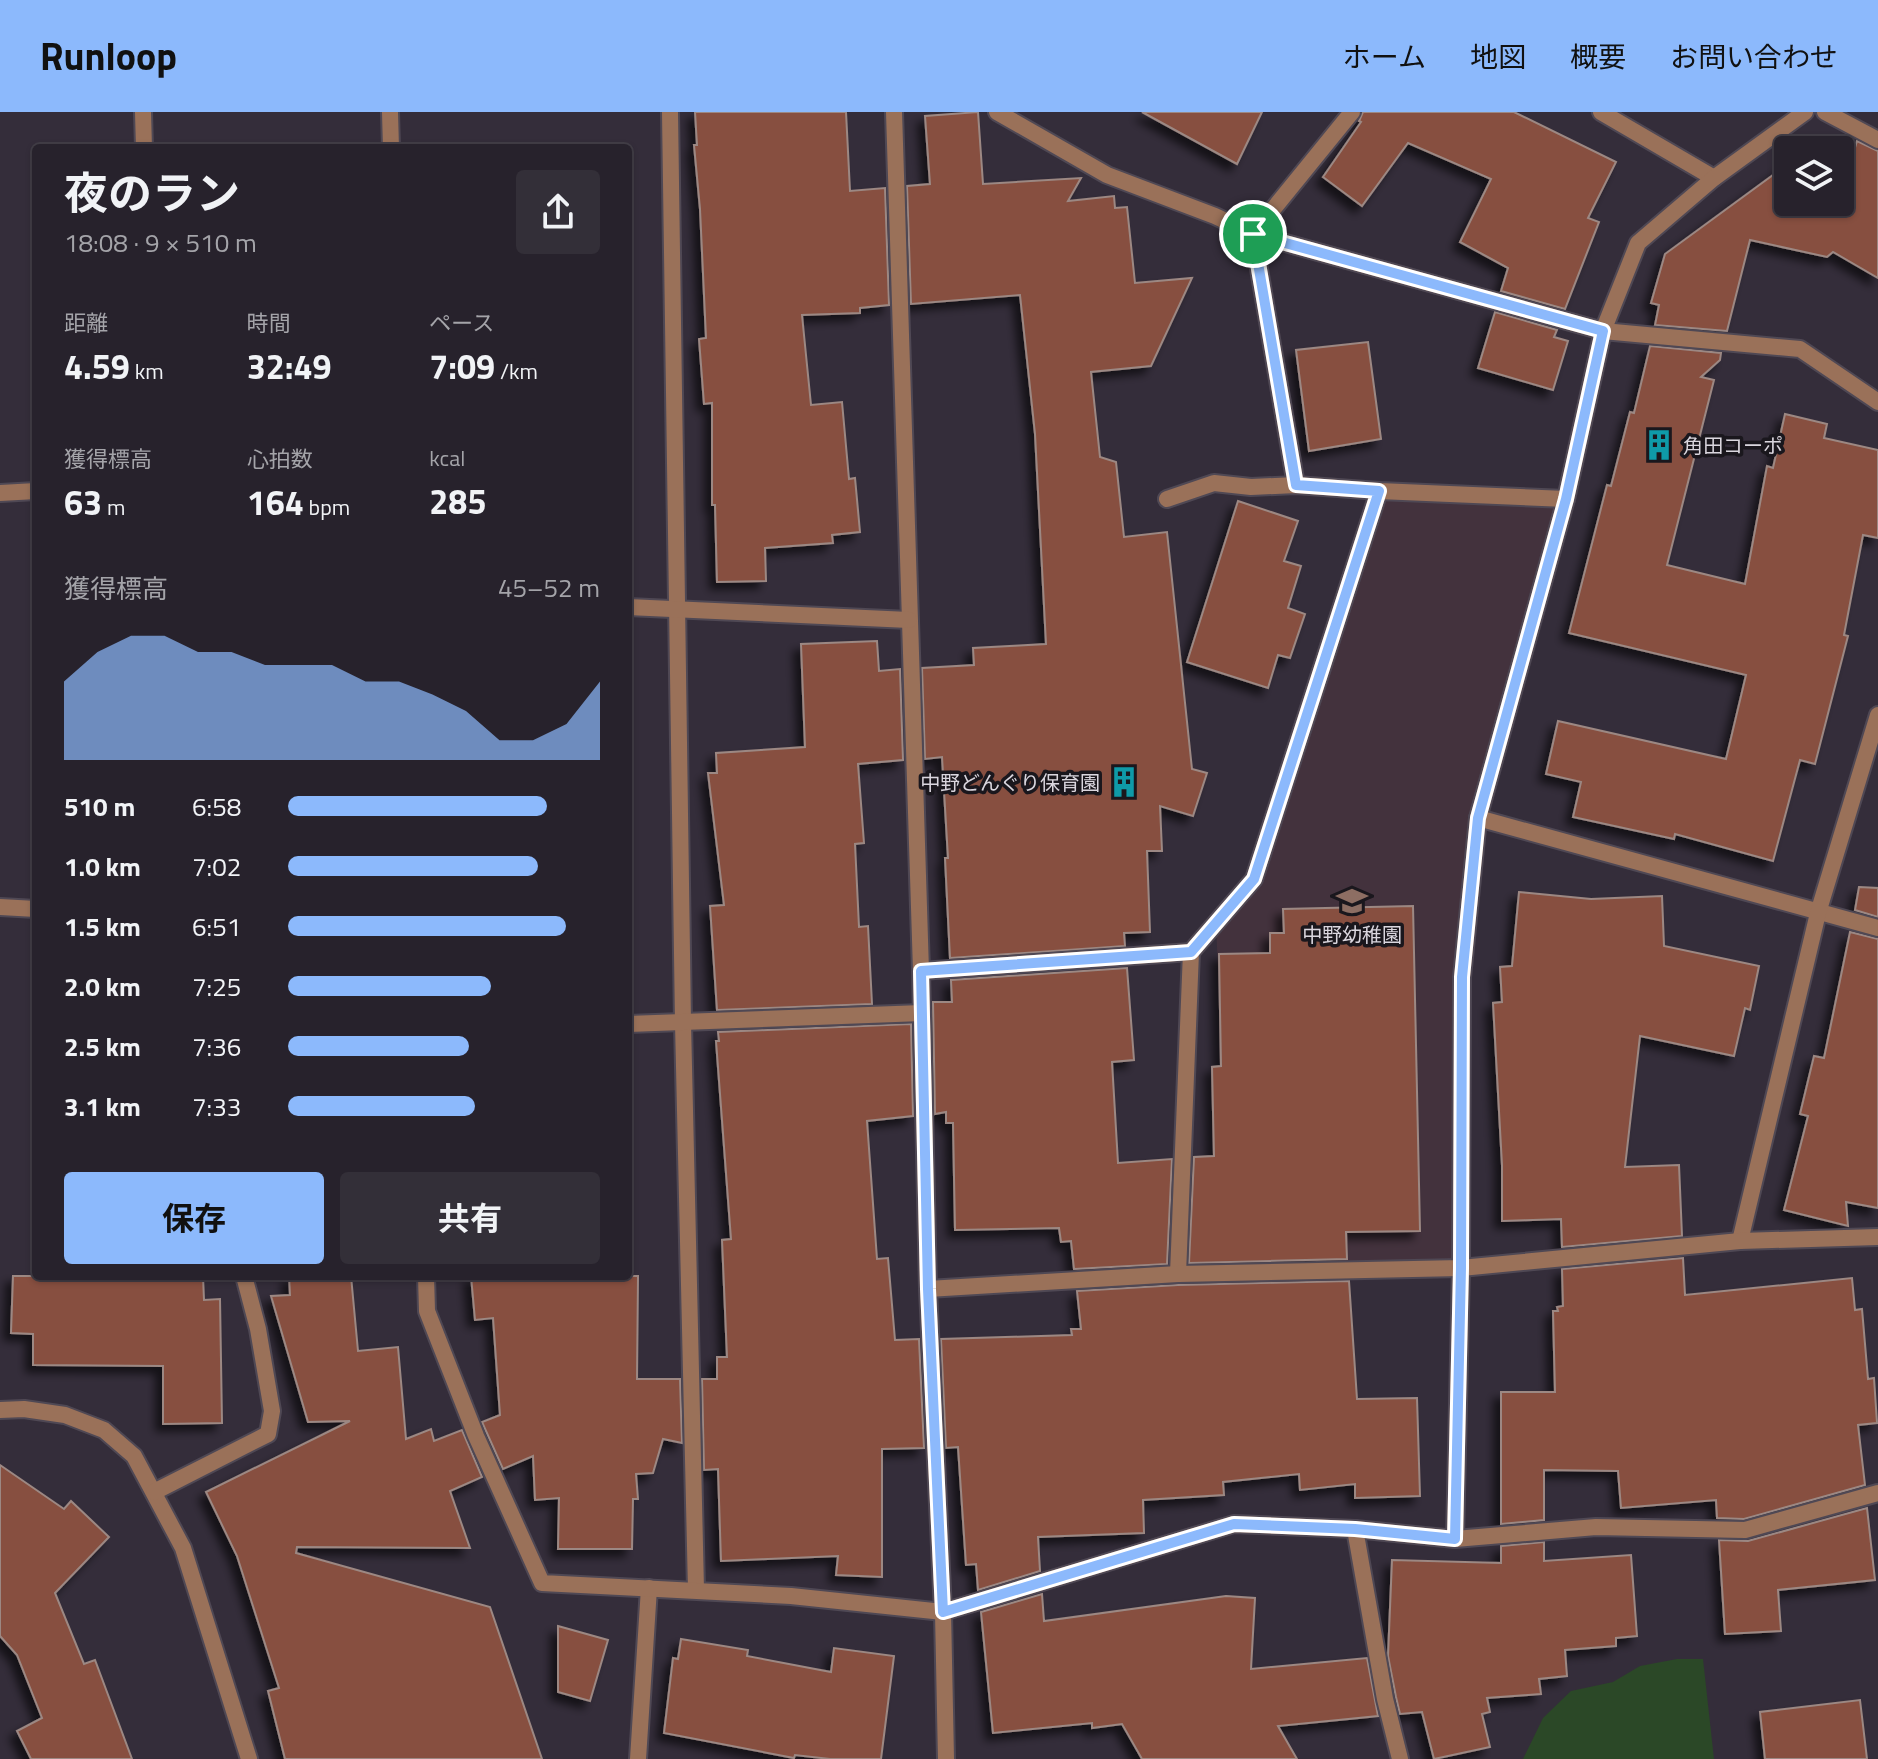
<!DOCTYPE html>
<html lang="ja">
<meta charset="utf-8">
<style>
body{margin:0;font-family:"Titillium Web","Noto Sans JP",sans-serif;background:#332f38;color:#f1f3f6;height:100vh;display:flex;flex-direction:column;font-size:30px;white-space:nowrap}
*{box-sizing:border-box;margin:0}
p{font-size:26px;color:#a4a4a9}
.icon{flex:none;width:44px;height:44px;fill:none;stroke:currentColor;stroke-width:2;stroke-linecap:round;stroke-linejoin:round}
.map{position:relative;flex:1;overflow:hidden}
.side{position:absolute;left:32px;top:32px;width:600px;height:1136px;display:flex;flex-direction:column;background:#27222c;border-radius:8px;box-shadow:0 2px 6px #0004,0 0 0 2px #433f48}
.side>*{flex:none}
.controls{position:absolute;left:1774px;top:24px;display:grid;gap:16px}
.controls a{display:grid;place-items:center;width:80px;height:80px;border-radius:8px;background:#27222c;box-shadow:0 2px 6px #0004,0 0 0 2px #433f48;font-size:40px}
.pin{position:absolute;display:grid;place-items:center;width:68px;height:68px;color:#fff;margin:-34px;border:4px solid #fff;border-radius:50%;box-shadow:0 2px 8px #0007}
.round{display:grid;place-items:center;flex:none;width:84px;height:84px;border-radius:8px;background:#332f38}
.headline{display:flex;align-items:center;justify-content:space-between;height:136px;padding:0 32px}
h1{font-size:44px;font-weight:700;line-height:60px}
.figures{display:grid;grid-template-columns:repeat(3,1fr);gap:12px;height:136px;padding:8px 32px}
.figures div{display:grid;align-content:center}
.figures b{font-size:34px;font-weight:700}
.figures small{font-size:22px;font-weight:400}
.figures p{font-size:22px}
.chart{height:224px;padding:16px 32px}
.chart p{display:flex;justify-content:space-between}
.chart svg{width:100%;height:144px;margin-top:8px;fill:#8cb9fc;opacity:.7}
.primary-button{display:flex;gap:16px;margin-top:auto;padding:16px 32px}
.primary-button a{flex:1;height:92px;border-radius:8px;background:#8cb9fc;color:#111;font-size:32px;font-weight:700;line-height:92px;text-align:center}
.primary-button a+a{background:#332f38;color:#f1f3f6}
ul{padding:0 32px;list-style:none;font-size:26px}
li{display:grid;grid-template-columns:128px 96px 1fr;align-items:center;height:60px}
li i{height:20px;border-radius:10px;background:#8cb9fc}
header{display:flex;align-items:center;gap:48px;box-sizing:border-box;height:112px;padding:0 40px;background:#8cb9fc;color:#111}
header strong{font-size:38px}
nav{display:flex;gap:44px;margin-inline-start:auto;font-size:28px}
.map>svg:first-child{display:block}
.education{fill:#43323d}
.green{fill:#2b4827}
.building{fill:#874f3f;stroke:#9c8883;stroke-width:2;filter:url(#shadow)}
.lines{fill:none;stroke-linecap:round;stroke-linejoin:round}
.service-casing{stroke:#4f4854;stroke-width:20}
.minor-casing{stroke:#4f4854;stroke-width:20}
.service{stroke:#9a7159;stroke-width:16}
.minor{stroke:#9a7159;stroke-width:16}
.route-casing{stroke:#fff;stroke-width:16}
.route{stroke:#8cb9fc;stroke-width:10}
.labels{text-anchor:middle;dominant-baseline:central;stroke-width:7;stroke-linejoin:round;paint-order:stroke}
.poi-label{font-size:20px;fill:#dad6de;stroke:#1a171d;text-anchor:start}
</style>
<header>
<strong>Runloop</strong>
<nav><a>ホーム</a><a>地図</a><a>概要</a><a>お問い合わせ</a></nav>
</header>
<div class="map">
<svg width="1878" height="1647" viewBox="0 0 1878 1647">
<defs>
<filter id="shadow"><feDropShadow dx="-7" dy="7" stdDeviation="4" flood-color="#0009"/></filter>
</defs>
<rect width="100%" height="100%" fill="#342d3a"/>
<path class="education" d="M1379 379 1566 387 1478 706 1462 865 1461 1156 1313 1159 1306 933 1221 935 1216 810 1254 767Z"/>
<path class="green" d="M1677 1547H1703L1714 1647H1523L1543 1606 1571 1579 1613 1570 1640 1554Z"/>
<g class="building">
<path d="M695 0H846L850 79 885 76 889 193 860 196V201L802 203 811 293 842 290 849 367 855 366 860 420 832 423 833 431 765 436 766 469 717 470 715 393H712V291L704 292 699 227 706 226 700 97 694 33H697Z"/>
<path d="M978 0 983 72 1081 66 1068 89 1114 84 1115 96 1127 95 1135 171 1192 166 1151 254 1091 260 1100 345 1116 350 1124 425 1167 420 1192 657 1207 661 1193 704 1160 694 1162 739H1147L1150 820 1124 821 1125 834 950 846 945 746H948L942 645 925 647 922 556 974 553 973 536 1046 532 1035 322 1020 183 911 192 907 74 930 72 925 4Z"/>
<path d="M1142 0H1262L1237 52Z"/>
<path d="M1363 0H1514L1616 50 1588 106 1599 110 1565 197 1501 179 1508 156 1460 130 1491 67 1408 31 1362 94 1323 65 1361 10 1359 9Z"/>
<path d="M1826 25 1854 39 1857 29 1878 39V166L1833 140 1827 145 1750 128 1727 219 1655 213 1659 193 1651 191 1665 142 1788 52V90H1840V38H1808Z"/>
<path d="M1495 200 1557 218 1554 225 1568 229 1553 278 1478 256Z"/>
<path d="M1368 230 1381 327 1309 339 1296 238Z"/>
<path d="M1650 234 1721 241 1720 248 1701 265 1714 268 1667 453 1745 472 1767 354 1773 356 1785 302 1827 312 1824 326 1878 338V426L1863 423 1844 523 1848 524 1815 652 1800 648 1773 749 1675 722 1674 727 1573 705 1581 670 1546 662 1558 609 1726 647 1746 563 1569 521 1607 373 1611 374 1630 300 1634 301Z"/>
<path d="M1238 389 1298 409 1284 449 1301 454 1288 496 1305 502 1290 546 1278 543 1268 576 1187 550Z"/>
<path d="M877 529 879 559 900 557 903 648 858 652 864 731 855 732 859 815 868 814 872 892 717 898 710 794 724 793 708 661H717L716 641 805 635 801 532Z"/>
<path d="M1859 775 1878 776V805L1855 798Z"/>
<path d="M1519 780 1591 787 1662 784 1664 834 1759 854 1750 898 1745 896 1734 944 1640 924 1625 1055 1679 1053 1682 1124 1562 1135 1561 1107 1502 1109V1053L1493 891 1502 890 1500 855 1512 854Z"/>
<path d="M1413 794 1420 1119 1346 1120 1347 1147 1189 1151 1194 1045 1214 1044 1212 955 1221 954 1219 842 1270 841V821H1284L1283 797Z"/>
<path d="M1850 820 1878 827V1096L1846 1090 1848 1114 1784 1098 1808 1004 1800 1002 1814 944 1824 946Z"/>
<path d="M1127 856 1134 948 1112 950 1118 1051 1172 1047 1167 1152 1074 1157 1071 1129 1061 1130 1059 1116 955 1118 953 1011H946V1000L935 1002 933 890H952L951 868Z"/>
<path d="M911 912 913 1004 867 1009 877 1147 888 1146 895 1228 919 1227 924 1336 882 1337V1465L836 1463 838 1444 721 1449 718 1357 704 1358 702 1267H717V1245H727L722 1128 731 1127 716 929H719L718 920Z"/>
<path d="M1683 1146 1685 1183 1852 1166 1855 1198 1862 1197 1868 1267 1874 1266 1877 1311 1858 1313 1865 1373 1744 1407 1717 1406 1716 1388 1621 1396 1618 1359 1544 1358V1408L1501 1412V1280H1555L1553 1199H1558L1557 1195 1563 1194 1562 1157Z"/>
<path d="M13 1164H203L204 1188 220 1187 222 1311 163 1312V1254L33 1253V1222L11 1221Z"/>
<path d="M289 1164H351L358 1239 398 1235 406 1327 431 1317 434 1329 462 1318 482 1365 450 1379 470 1436 297 1435 296 1441 490 1495 542 1647H285L268 1579 279 1576 237 1444 206 1380 350 1309 308 1310 271 1184 290 1183Z"/>
<path d="M471 1164H638L637 1267H680L682 1331 663 1327 653 1361 636 1362 638 1387H633L632 1437H558L559 1386 535 1388 533 1344 503 1357 482 1310 500 1303 493 1206 475 1208Z"/>
<path d="M1349 1169 1357 1287 1417 1286 1420 1384 1355 1386V1372L1300 1378 1299 1362 1223 1370 1224 1383 1143 1388 1144 1421 1038 1425 1040 1459 978 1478 976 1452 966 1453 958 1335 946 1336 941 1227 1072 1223 1071 1217H1081L1077 1179 1178 1173Z"/>
<path d="M0 1353 64 1397 71 1389 109 1425 55 1481 84 1552 95 1548 132 1647H31L17 1619 42 1606 17 1543 0 1524Z"/>
<path d="M1867 1396 1875 1468 1778 1478 1781 1519 1725 1522 1719 1428 1748 1429Z"/>
<path d="M1544 1430V1449L1631 1443 1637 1524 1616 1526V1534L1565 1538 1567 1564 1539 1567 1541 1582 1487 1586 1490 1600 1482 1602 1490 1635 1434 1647 1422 1600 1400 1602 1396 1585 1388 1544 1392 1448 1501 1451V1434Z"/>
<path d="M1042 1482 1044 1509 1226 1484 1255 1486 1251 1557 1367 1546 1378 1604 1278 1614 1297 1647H1142L1122 1612 1092 1616V1611L993 1621 981 1500Z"/>
<path d="M558 1514 608 1528 590 1589 558 1580Z"/>
<path d="M681 1527 748 1538 747 1544 831 1560 834 1536 894 1544 881 1647H830L795 1643 794 1646 664 1621 673 1546 678 1547Z"/>
<path d="M1860 1588 1867 1647H1765L1760 1600Z"/>
</g>
<g class="lines">
<defs>
<path id="service" d="M638 1647 649 1476"/>
<g id="minor">
<path d="M143 0 144 36"/>
<path d="M390 0 391 36"/>
<path d="M670 0 683 911 696 1478"/>
<path d="M894 0 921 859 928 1177 943 1500 946 1647"/>
<path d="M997 0 1107 63 1215 104 1253 122 1603 219 1800 237 1878 290"/>
<path d="M1601 0 1714 66"/>
<path d="M1825 0 1878 28"/>
<path d="M1296 373 1253 122 1352 0"/>
<path d="M0 381 36 379"/>
<path d="M1167 387 1214 371 1251 375 1296 373 1379 379 1566 387"/>
<path d="M628 495 909 508"/>
<path d="M1478 706 1878 816"/>
<path d="M0 795 36 797"/>
<path d="M921 859 1191 840"/>
<path d="M628 912 922 901"/>
<path d="M1740 1129 1818 801 1878 603"/>
<path d="M1178 1162 1191 840 1254 767 1379 379"/>
<path d="M426 1164 427 1199 476 1324 542 1471 791 1484 943 1500 1234 1412 1355 1417 1455 1427 1596 1415 1745 1418 1878 1381"/>
<path d="M928 1177 1178 1162 1461 1156 1740 1129 1878 1125"/>
<path d="M0 1298 24 1297 65 1303 104 1318 134 1344 183 1436 249 1647"/>
<path d="M154 1380 268 1322 272 1299 258 1217 244 1164"/>
<path d="M1355 1417 1385 1587 1400 1647"/>
<path d="M1455 1427 1461 1156 1462 865 1478 706 1566 387 1603 219 1638 131 1714 66 1805 0"/>
</g>
</defs>
<use href="#service" class="service-casing"/>
<use href="#minor" class="minor-casing"/>
<use href="#service" class="service"/>
<use href="#minor" class="minor"/>
</g>
<g class="lines">
<defs>
<path id="route" d="M1253 122 1603 219 1566 387 1478 706 1462 865 1461 1156 1455 1427 1355 1417 1234 1412 943 1500 928 1177 921 859 1191 840 1254 767 1379 379 1296 373Z"/>
</defs>
<use href="#route" class="route-casing"/>
<use href="#route" class="route"/>
</g>
<defs>
<symbol id="building-bare" viewBox="-9 -9 18 18"><path d="M-4-6H4V6H1V3H-1V6H-4ZM-2.5-4.3h1.7v1.8h-1.7ZM.8-4.3h1.7v1.8H.8ZM-2.5-1h1.7V.8h-1.7ZM.8-1h1.7V.8H.8Z" fill="#0f9aa8" stroke="#1a171d" stroke-width="2.5" paint-order="stroke"/></symbol>
<symbol id="school-bare" viewBox="-9 -9 18 18"><path d="M0-5L7-2L0 1L-7-2ZM-4 1L0 2.5L4 1V4Q0 6-4 4Z" fill="#8d6e63" stroke="#1a171d" stroke-width="2.5" paint-order="stroke"/></symbol>
</defs>
<g fill-rule="evenodd">
<use href="#building-bare" x="1637" y="311" width="44" height="44"/>
<use href="#building-bare" x="1102" y="648" width="44" height="44"/>
<use href="#school-bare" x="1330" y="767" width="44" height="44"/>
</g>
<g class="labels">
<g class="poi-label">
<text x="1683" y="333">角田コーポ</text>
<text x="1100" y="670" text-anchor="end">中野どんぐり保育園</text>
<text x="1352" y="822" text-anchor="middle">中野幼稚園</text>
</g>
</g>
</svg>
<div class="controls">
<a><svg class="icon" aria-label="layers" viewBox="0 0 24 24"><path d="M12 4l9 5-9 5-9-5zM3 14l9 5 9-5"/></svg></a>
</div>
<div class="pin" style="left:1253px;top:122px;background:#1e9e55"><svg class="icon" aria-label="arrive" viewBox="0 0 24 24"><path d="M6 21V4h12l-3 4 3 4H6"/></svg></div>
<section class="side">
<div class="headline"><div><h1>夜のラン</h1><p>18:08 · 9 × 510 m</p></div><a class="round"><svg class="icon" aria-label="share" viewBox="0 0 24 24"><path d="M12 15V3M7 8l5-5 5 5M5 13v7h14v-7"/></svg></a></div>
<div class="figures">
<div><p>距離</p><b>4.59<small> km</small></b></div>
<div><p>時間</p><b>32:49</b></div>
<div><p>ペース</p><b>7:09<small> /km</small></b></div>
</div>
<div class="figures">
<div><p>獲得標高</p><b>63<small> m</small></b></div>
<div><p>心拍数</p><b>164<small> bpm</small></b></div>
<div><p>kcal</p><b>285</b></div>
</div>
<div class="chart"><p><span>獲得標高</span>45–52 m</p>
<svg viewBox="0 0 160 44" preserveAspectRatio="none"><path d="M0 44V20L10 11L20 6L30 6L40 11L50 11L60 15L70 15L80 15L90 20L100 20L110 24L120 29L130 38L140 38L150 33L160 20V44z"/></svg>
</div>
<ul>
<li><b>510 m</b>6:58<i style="width:83%"></i></li>
<li><b>1.0 km</b>7:02<i style="width:80%"></i></li>
<li><b>1.5 km</b>6:51<i style="width:89%"></i></li>
<li><b>2.0 km</b>7:25<i style="width:65%"></i></li>
<li><b>2.5 km</b>7:36<i style="width:58%"></i></li>
<li><b>3.1 km</b>7:33<i style="width:60%"></i></li>
</ul>
<div class="primary-button"><a>保存</a><a>共有</a></div>
</section>
</div>
